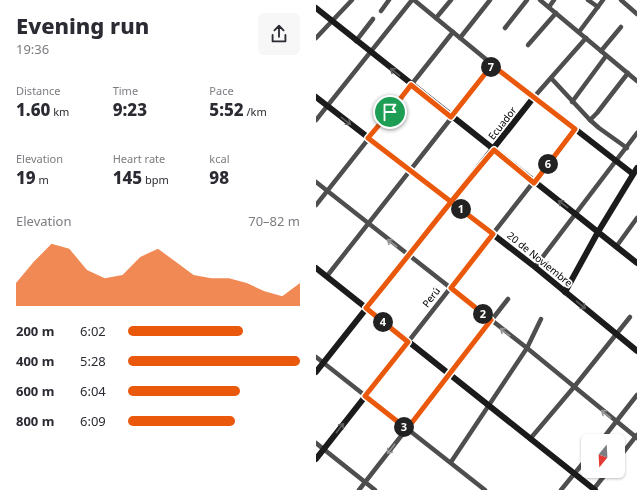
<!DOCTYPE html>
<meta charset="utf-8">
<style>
body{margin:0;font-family:"Noto Sans",sans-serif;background:#f7f7f7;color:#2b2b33;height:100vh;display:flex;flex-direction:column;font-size:15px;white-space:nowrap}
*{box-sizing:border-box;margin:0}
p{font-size:13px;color:#7c7c81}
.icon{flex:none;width:22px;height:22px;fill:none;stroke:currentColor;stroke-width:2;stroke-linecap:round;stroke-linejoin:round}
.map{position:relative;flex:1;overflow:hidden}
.sheet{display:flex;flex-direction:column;background:#fff;width:316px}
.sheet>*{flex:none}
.needle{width:26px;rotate:198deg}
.tools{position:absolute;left:265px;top:434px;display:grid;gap:8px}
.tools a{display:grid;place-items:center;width:44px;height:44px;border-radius:6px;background:#fff;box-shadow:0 1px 3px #0004;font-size:20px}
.pin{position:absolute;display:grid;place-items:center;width:34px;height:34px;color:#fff;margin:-17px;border:2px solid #fff;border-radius:50%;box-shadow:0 1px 4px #0007}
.km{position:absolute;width:20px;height:20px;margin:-10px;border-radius:50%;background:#222;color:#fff;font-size:11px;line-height:20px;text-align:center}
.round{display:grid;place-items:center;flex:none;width:42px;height:42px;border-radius:6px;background:#f7f7f7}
.headline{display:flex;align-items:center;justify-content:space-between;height:68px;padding:0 16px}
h1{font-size:22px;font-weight:800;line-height:30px}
.metrics{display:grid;grid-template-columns:repeat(3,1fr);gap:6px;height:68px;padding:4px 16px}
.metrics div{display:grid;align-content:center}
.metrics b{font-size:17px;font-weight:800}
.metrics small{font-size:11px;font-weight:400}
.metrics p{font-size:11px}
.chart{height:112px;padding:8px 16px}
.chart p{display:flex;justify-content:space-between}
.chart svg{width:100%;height:72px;margin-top:4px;fill:#ea580c;opacity:.7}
ul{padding:0 16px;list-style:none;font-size:13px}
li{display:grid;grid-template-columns:64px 48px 1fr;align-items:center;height:30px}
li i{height:10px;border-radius:5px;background:#ea580c}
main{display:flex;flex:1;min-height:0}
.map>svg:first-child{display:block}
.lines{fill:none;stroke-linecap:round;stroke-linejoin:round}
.street{stroke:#4e4e4e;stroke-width:4.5}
.secondary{stroke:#1b1b1b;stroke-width:6}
.oneway{stroke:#5f5f5f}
.oneway2{stroke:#959595}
.route-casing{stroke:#fff;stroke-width:8}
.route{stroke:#ea580c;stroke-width:5}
.labels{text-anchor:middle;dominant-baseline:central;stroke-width:3.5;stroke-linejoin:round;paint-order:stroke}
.street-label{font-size:10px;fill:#000;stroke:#fff}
</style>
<main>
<section class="sheet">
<div class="headline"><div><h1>Evening run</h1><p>19:36</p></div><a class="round"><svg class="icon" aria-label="share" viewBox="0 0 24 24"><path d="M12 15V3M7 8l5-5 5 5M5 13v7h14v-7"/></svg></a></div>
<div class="metrics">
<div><p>Distance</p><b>1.60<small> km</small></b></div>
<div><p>Time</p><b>9:23</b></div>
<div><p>Pace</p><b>5:52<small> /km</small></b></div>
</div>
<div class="metrics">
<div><p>Elevation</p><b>19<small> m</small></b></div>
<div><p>Heart rate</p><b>145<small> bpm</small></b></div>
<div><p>kcal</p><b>98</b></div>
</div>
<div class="chart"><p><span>Elevation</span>70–82 m</p>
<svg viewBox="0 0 160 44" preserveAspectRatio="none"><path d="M0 44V30L10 17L20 6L30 9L40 22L50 27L60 25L70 14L80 9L90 17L100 25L110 27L120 27L130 30L140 35L150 38L160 30V44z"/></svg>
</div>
<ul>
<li><b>200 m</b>6:02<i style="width:67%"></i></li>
<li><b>400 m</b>5:28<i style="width:100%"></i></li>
<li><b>600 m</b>6:04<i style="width:65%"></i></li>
<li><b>800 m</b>6:09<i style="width:62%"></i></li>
</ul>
</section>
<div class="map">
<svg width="321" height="490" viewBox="0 0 321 490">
<rect width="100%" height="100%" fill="#fff"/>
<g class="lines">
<g class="street">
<path d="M98 0 177 65 218 97 270 38"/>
<path d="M224 0 321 81"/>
<path d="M272 0 282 7"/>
<path d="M305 0 321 14"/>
<path d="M233 7 238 0"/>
<path d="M65 11 73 0"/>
<path d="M120 18 135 0"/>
<path d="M189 28 211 0"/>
<path d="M263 32 287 0"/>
<path d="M0 38 36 0"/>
<path d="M144 38 174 0"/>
<path d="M40 41 57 19"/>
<path d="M212 45 240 13"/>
<path d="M285 51 305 27"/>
<path d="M235 78 274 120 281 113 312 73"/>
<path d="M256 102 290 56"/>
<path d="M0 120 96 0"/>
<path d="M274 120 283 128 311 148"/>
<path d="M0 182 211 348 321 438"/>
<path d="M0 205 137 32"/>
<path d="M300 247 321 218"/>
<path d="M219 267 321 133"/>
<path d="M11 276 177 65"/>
<path d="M92 342 259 129"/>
<path d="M0 357 169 490"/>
<path d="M214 439 258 387 314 317"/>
<path d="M285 441 321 395"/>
<path d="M0 443 59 490"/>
<path d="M302 459 321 435"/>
<path d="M135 462 211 348 225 319"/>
<path d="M43 490 192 299"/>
<path d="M245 490 272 457"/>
<path d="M277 490 292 471"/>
</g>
<g class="secondary">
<path d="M0 8 321 263"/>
<path d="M0 97 219 267 321 351"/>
<path d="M0 268 279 490"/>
<path d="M249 292 282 232 321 168"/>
<path d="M0 372 218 97 317 174"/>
<path d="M0 459 92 342"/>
</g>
</g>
<defs><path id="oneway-shaft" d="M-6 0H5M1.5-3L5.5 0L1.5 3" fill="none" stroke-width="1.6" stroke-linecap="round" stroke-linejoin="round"/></defs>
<g class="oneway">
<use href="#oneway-shaft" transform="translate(79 72) rotate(-141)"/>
<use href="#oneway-shaft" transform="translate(30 121) rotate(38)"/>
<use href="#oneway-shaft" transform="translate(247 204) rotate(-143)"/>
<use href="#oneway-shaft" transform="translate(265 305) rotate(40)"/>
<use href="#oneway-shaft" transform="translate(24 428) rotate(-52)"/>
</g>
<g class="oneway2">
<use href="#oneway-shaft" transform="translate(76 243) rotate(-142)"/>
<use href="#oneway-shaft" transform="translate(189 332) rotate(-142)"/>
<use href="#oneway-shaft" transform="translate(290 414) rotate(-141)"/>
<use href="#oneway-shaft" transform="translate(75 449) rotate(128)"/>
</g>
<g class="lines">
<defs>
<path id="route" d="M74 112 52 138 177 234 135 288 175 320 91 429 49 396 92 342 50 308C93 256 134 201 178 150L218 183 259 129 176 65 135 117 95 85 74 112"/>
</defs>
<use href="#route" class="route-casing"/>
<use href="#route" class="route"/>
</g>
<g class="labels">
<g class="street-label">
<text transform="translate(186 123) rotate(-52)">Ecuador</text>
<text transform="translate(224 259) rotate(39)">20 de Noviembre</text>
<text transform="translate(115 297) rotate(-52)">Perú</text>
</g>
</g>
</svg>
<div class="tools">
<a><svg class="needle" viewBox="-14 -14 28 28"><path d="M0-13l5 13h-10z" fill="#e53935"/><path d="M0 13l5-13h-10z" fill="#7c7c81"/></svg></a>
</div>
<div class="pin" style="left:74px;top:112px;background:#1e9e55"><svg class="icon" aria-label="arrive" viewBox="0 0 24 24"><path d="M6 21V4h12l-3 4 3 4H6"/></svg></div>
<b class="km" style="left:145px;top:209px">1</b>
<b class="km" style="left:167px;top:314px">2</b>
<b class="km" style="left:88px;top:427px">3</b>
<b class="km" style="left:67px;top:322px">4</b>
<b class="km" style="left:232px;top:164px">6</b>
<b class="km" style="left:175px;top:67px">7</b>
</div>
</main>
